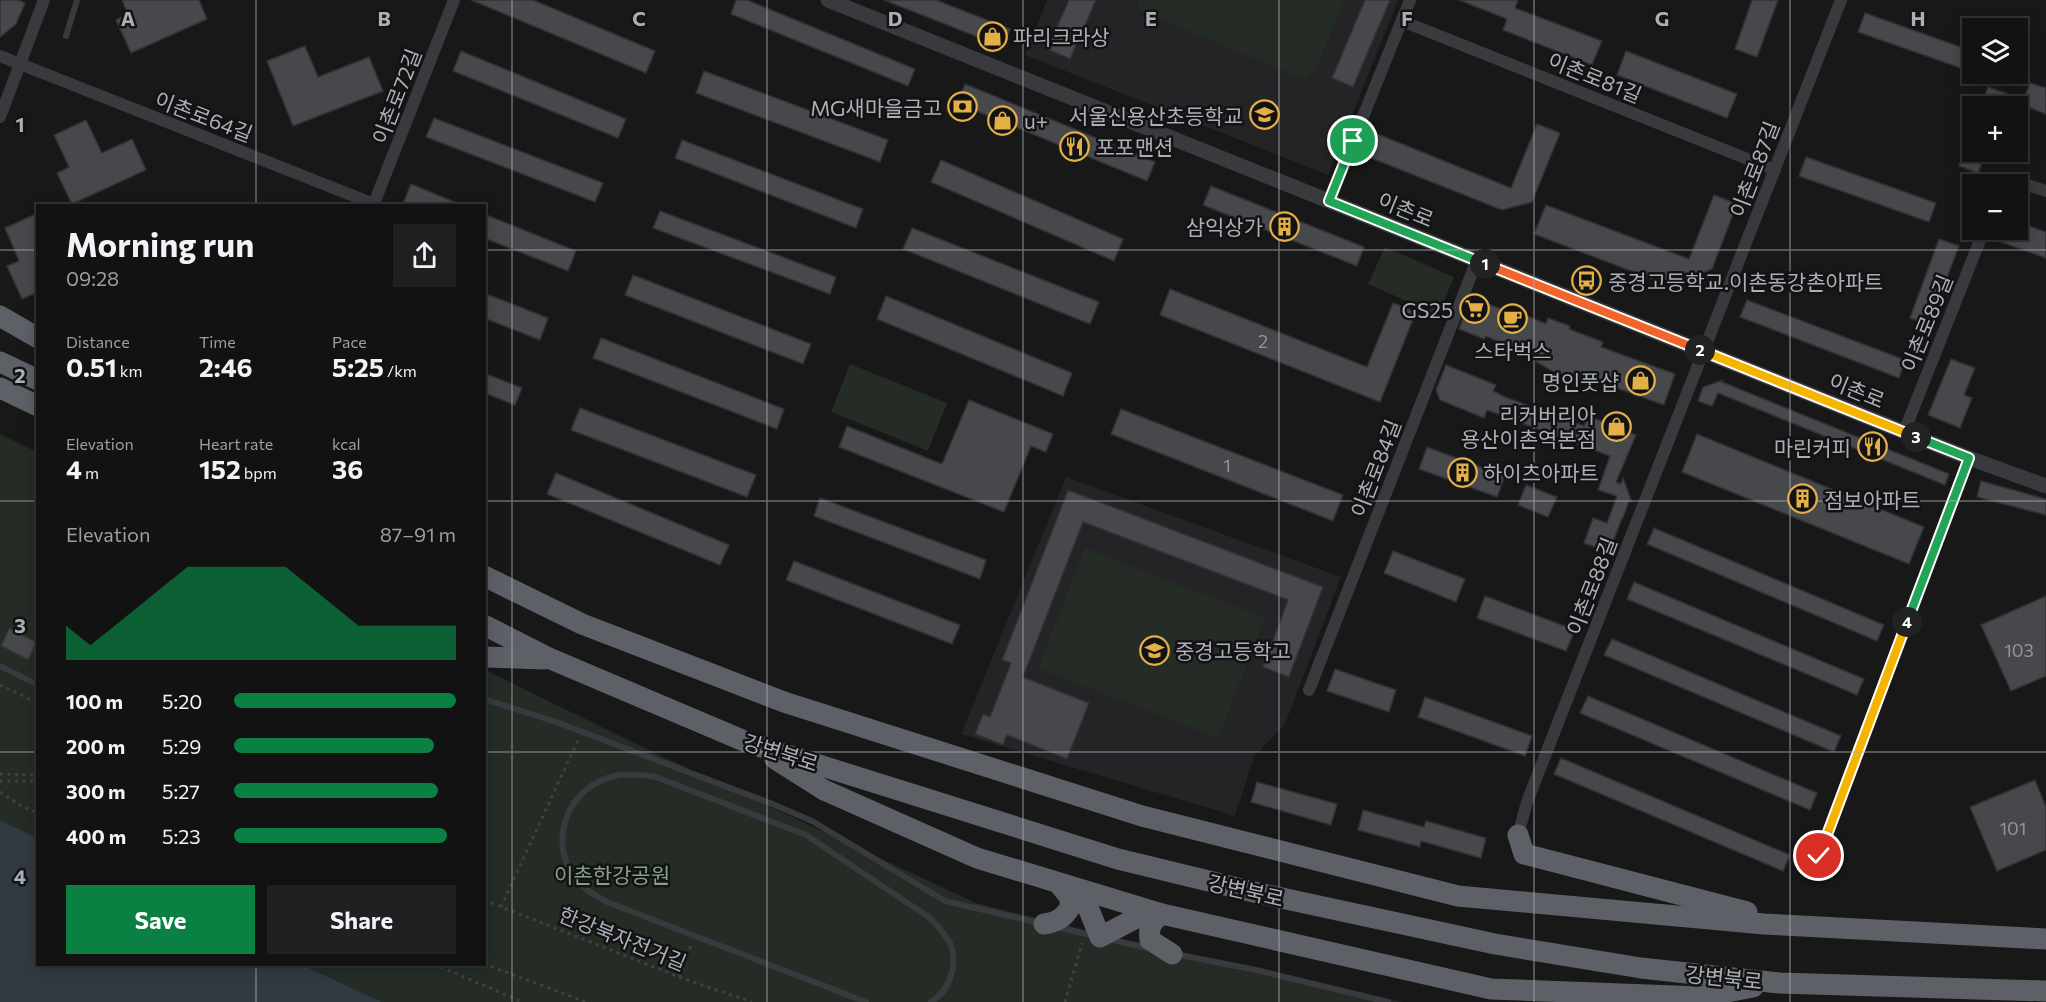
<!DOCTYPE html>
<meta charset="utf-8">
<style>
body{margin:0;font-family:Commissioner,"Noto Sans KR",sans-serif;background:#1f2021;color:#f1f3f6;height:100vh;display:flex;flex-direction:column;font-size:22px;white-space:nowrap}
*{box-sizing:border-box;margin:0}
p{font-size:20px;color:#9c9ea0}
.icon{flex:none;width:33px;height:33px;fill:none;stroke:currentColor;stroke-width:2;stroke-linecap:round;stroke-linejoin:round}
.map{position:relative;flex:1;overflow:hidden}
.details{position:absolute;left:36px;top:204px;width:450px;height:762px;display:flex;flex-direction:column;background:#121213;border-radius:0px;box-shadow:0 3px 15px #0003,0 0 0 2px #313233}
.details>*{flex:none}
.fabs{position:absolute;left:1962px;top:18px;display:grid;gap:12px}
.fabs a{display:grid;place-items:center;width:66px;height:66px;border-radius:0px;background:#121213;box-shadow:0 3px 15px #0003,0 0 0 2px #313233;font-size:30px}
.pin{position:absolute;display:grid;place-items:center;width:51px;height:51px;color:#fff;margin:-26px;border:3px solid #fff;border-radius:50%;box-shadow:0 2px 6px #0007}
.km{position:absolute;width:30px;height:30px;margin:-15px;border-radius:50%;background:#222;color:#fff;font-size:16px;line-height:30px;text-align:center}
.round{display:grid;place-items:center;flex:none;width:63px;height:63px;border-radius:0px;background:#1f2021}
.summary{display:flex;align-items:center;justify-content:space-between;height:102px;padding:0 30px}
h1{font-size:33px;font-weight:700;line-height:45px}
.metrics{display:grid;grid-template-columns:repeat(3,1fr);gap:9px;height:102px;padding:6px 30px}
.metrics div{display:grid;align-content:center}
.metrics b{font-size:26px;font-weight:700}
.metrics small{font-size:16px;font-weight:400}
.metrics p{font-size:16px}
.chart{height:168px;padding:12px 30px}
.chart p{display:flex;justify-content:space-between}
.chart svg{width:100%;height:108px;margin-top:6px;fill:#0b8043;opacity:.7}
.cta{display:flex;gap:12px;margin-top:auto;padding:12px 30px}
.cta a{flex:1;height:69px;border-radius:0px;background:#0b8043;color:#fff;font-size:24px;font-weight:700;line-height:69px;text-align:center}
.cta a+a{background:#1f2021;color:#f1f3f6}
ul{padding:0 30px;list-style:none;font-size:20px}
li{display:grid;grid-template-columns:96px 72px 1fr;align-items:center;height:45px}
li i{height:15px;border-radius:8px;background:#0b8043}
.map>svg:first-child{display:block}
.built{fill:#242426}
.green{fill:#242c25}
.water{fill:#323a41}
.building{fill:#47484c;stroke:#323235;stroke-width:1.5}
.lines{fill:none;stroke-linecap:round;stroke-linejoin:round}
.path{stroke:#3f4145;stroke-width:3;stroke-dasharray:3 4.5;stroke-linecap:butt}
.service{stroke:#393a3e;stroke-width:6}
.minor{stroke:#393a3e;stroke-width:12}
.tertiary{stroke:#393a3e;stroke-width:15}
.trunk{stroke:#5d6066;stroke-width:21}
.split-1-casing{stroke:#fff;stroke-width:12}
.split-2-casing{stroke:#fff;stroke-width:12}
.split-3-casing{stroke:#fff;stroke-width:12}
.split-4-casing{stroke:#fff;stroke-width:12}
.split-5-casing{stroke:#fff;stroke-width:12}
.split-1{stroke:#22a559;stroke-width:8}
.split-2{stroke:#f0652b;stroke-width:8}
.split-3{stroke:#f5b400;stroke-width:8}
.split-4{stroke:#22a559;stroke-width:8}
.split-5{stroke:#f5b400;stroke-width:8}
.grid{fill:none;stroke:#abafb8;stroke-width:1.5;stroke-opacity:0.55}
.labels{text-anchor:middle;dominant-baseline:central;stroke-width:5;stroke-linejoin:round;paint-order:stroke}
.number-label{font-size:18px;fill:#92959d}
.poi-label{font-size:21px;fill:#abafb8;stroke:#131314;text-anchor:start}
.street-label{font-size:21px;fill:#abafb8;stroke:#131314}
.park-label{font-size:21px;fill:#83a285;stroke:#131314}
.grid-label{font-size:20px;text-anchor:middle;font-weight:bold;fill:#abafb8;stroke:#131314;stroke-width:5;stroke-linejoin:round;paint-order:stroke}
</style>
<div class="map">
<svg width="2046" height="1002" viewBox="0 0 2046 1002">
<rect width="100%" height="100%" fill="#181819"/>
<g class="built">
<path d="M1047 0H1398L1328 175 1025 55Z"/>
<path d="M1066 477 1341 577 1285 724 1254 757 1235 816 961 734Z"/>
</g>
<g class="green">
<path d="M1139 0H1345L1314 73 1307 78H1301L1148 14 1139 8Z"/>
<path d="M1385 247 1454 277 1438 315 1368 284Z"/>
<path d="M850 364 947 403 928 451 831 412Z"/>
<path d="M0 434 37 452V838L0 820Z"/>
<path d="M1085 548 1265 618 1218 738 1038 668Z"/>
<path d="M485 670 657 754 976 903 1190 956 1402 1002H382L302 965 484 964Z"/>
</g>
<path class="water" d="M0 820 37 838 38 964 302 965 382 1002H0Z"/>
<g class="building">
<path d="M0 0H18L25 3 16 24 0 37Z"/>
<path d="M122 0H199L207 19 131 53 116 20 128 14Z"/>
<path d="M471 0H533L655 51 646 73Z"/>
<path d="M736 0H747L915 69 908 86 731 14Z"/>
<path d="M884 0H936L1010 29 1003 47Z"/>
<path d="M1069 0H1096L1070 59 1047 49Z"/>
<path d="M1365 0H1390L1353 87 1332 78Z"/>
<path d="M1459 0H1518L1515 8 1602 41 1592 65 1503 30 1507 19Z"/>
<path d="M1752 0H1778L1757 57 1735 49Z"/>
<path d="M1865 13 1972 51V72L1858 32Z"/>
<path d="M305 46 318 77 369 57 383 91 293 126 267 61Z"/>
<path d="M461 51 626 119 618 138 453 71Z"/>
<path d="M1626 51 1737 94 1727 118 1617 75Z"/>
<path d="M704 71 888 140 880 162 696 93Z"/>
<path d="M2030 83 2046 88V114L2022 105Z"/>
<path d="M965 84 1155 162 1147 181 957 103Z"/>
<path d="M1988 87 2008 94 2003 106H1981Z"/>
<path d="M434 118 603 183 595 202 426 137Z"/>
<path d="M86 120 102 153 132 139 146 170 72 204 57 173 69 167 54 135Z"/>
<path d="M1537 124 1560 133 1532 202 1502 210 1366 156 1375 133 1511 188Z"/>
<path d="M682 140 863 209 856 228 675 158Z"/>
<path d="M1964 152H1986L1978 173 1959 166Z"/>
<path d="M1806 157 1936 203 1929 222 1799 176Z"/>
<path d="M941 160 1123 239 1114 261 931 182Z"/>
<path d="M411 184 462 205 461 206H402Z"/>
<path d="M1211 186 1364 247 1357 266 1203 205Z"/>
<path d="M1714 195 1737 204 1712 269 1673 287 1534 234 1546 205 1689 259Z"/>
<path d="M660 211 836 277 830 294 653 228Z"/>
<path d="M38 213V292L22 299 7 266 19 261 5 228Z"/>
<path d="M484 214 576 251 568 271 484 238Z"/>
<path d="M2018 222 2046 232V258L1995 240 1998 230H2018Z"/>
<path d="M912 228 1099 302 1090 324 903 249Z"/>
<path d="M1939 239 1959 246 1929 325 1910 318Z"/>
<path d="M633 275 811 344 803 364 625 295Z"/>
<path d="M1170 289 1367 367 1393 303 1416 312 1380 402 1160 315Z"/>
<path d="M484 293 548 318 540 340 484 318Z"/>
<path d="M886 296 1072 373 1063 396 877 319Z"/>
<path d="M1471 297 1508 312 1510 308 1546 324 1548 318 1570 326 1569 329 1603 342 1601 347 1675 374 1664 405 1589 378 1586 383 1554 372 1531 359 1532 357 1486 336 1484 339 1459 329Z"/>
<path d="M1747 300 1905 360 1899 378 1740 317Z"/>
<path d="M601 338 784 409 777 429 593 358Z"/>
<path d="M1951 359 1975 368 1964 395 1972 398 1960 428 1928 415Z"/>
<path d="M1446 365 1496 385 1493 391 1505 397 1584 426 1588 416 1636 435 1616 482 1621 484 1623 478 1632 502 1629 501 1623 518H1622L1609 552 1584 543 1593 518 1607 523 1617 496 1598 490 1610 456 1487 410 1484 418 1440 400 1436 390Z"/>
<path d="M484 373 522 388 515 405 484 393Z"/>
<path d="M1723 380 1722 382 1949 474 1945 485 1718 393 1712 406 1698 401 1703 387Z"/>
<path d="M969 400 1053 434 1046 452 1031 446 1004 512 839 447 847 426 942 464Z"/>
<path d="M580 408 756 475 747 497 571 430Z"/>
<path d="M1121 409 1343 495 1333 521 1111 434Z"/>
<path d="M1697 434 1924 527 1909 564 1682 472Z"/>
<path d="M1427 447 1505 476 1497 497 1419 469Z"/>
<path d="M556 473 729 545 720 565 547 494Z"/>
<path d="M1981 481 2046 499V515L1977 497Z"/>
<path d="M1526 485 1557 497 1548 517 1518 505Z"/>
<path d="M1068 490 1323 587 1289 677 1263 667 1288 600 1083 522 1023 677 1089 703 1067 759 1007 735 1003 745 975 734 983 714 990 717 1011 663 1002 660Z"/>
<path d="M820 498 986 560 980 579 814 516Z"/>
<path d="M1654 528 1884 625 1877 641 1647 544Z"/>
<path d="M1393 551 1465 579 1456 602 1384 573Z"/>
<path d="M794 561 960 625 952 644 786 580Z"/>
<path d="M1634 582 1864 679 1857 695 1627 599Z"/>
<path d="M1485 596 1575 630 1566 651 1477 618Z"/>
<path d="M2046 596V676L2011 691 1981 625Z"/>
<path d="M9 628 37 642 28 660 1 646Z"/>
<path d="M1612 639 1841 736 1834 752 1604 655Z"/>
<path d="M1335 669 1396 690 1389 712 1327 691Z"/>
<path d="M1588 696 1817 793 1810 810 1580 713Z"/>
<path d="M1425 697 1532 736 1525 756 1418 717Z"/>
<path d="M1561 758 1790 855 1783 871 1554 774Z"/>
<path d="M2035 780 2046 807V850L1997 871 1970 807Z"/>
<path d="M1257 782 1337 804 1331 825 1251 802Z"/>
<path d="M1363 810 1424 827 1426 821 1486 838 1481 858 1421 841 1420 847 1358 830Z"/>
</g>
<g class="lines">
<g class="path">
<path d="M0 685 38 703"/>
<path d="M0 774 38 775"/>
<path d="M0 781H38"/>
<path d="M0 792 21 806 38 813"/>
<path d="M484 900 679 977 752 1002"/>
<path d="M501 907 578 740"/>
<path d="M434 964 522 1002"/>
<path d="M484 964 586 1002"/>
<path d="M679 977 691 945"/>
<path d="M1065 1002 1082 943"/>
</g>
<g class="service">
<path d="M66 36 77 0"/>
<path d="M0 666 38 685"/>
<path d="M484 699 556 722 770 803 812 821 945 901 1040 923"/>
<path d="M1056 927 1095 936"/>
<path d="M1108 939 1148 948"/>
<path d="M1175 954 1256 970 1388 1002"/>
<path d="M866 1002 607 902C596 896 585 890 577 881 546 843 567 786 615 776 628 773 642 775 656 777L806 835 930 918C938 927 948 936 952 948 957 968 949 991 931 1002"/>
</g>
<g class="minor">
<path d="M1402 21 1775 170"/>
<path d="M0 56 374 204"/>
<path d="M0 117 44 0"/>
<path d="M2007 184 2021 183 2046 191"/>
<path d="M1329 201 1410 0"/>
<path d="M373 206 454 0"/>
<path d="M1904 432 1984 230"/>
<path d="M1309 690 1477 260"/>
<path d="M1518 835 1527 802 1841 0"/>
<path d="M1819 856 1969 458"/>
</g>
<path class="tertiary" d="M828 0 1969 458 2046 486"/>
<g class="trunk">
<path d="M0 316 38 338"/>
<path d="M0 362 38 380"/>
<path d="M0 388 38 406"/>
<path d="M484 576 582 624 784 702 1142 816 1458 896 1764 924 2046 939"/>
<path d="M484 625 551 659 749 743 1118 859 1258 893 1495 944 1641 968 1779 983 2046 991"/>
<path d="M484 657 544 659"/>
<path d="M775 759 824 790 977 858 1162 914 1491 989 1700 997 1753 987"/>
<path d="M1518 835 1524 854 1747 912"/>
<path d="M1081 890 1100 937 1150 911"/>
<path d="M1162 914C1152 921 1148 927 1150 940L1172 954"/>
<path d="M1044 924C1057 922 1064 918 1071 906L1069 896 1059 884"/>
</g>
</g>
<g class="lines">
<defs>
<path id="split-1" d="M1353 141 1329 201 1485 264"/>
<path id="split-2" d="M1485 264 1700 350"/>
<path id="split-3" d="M1700 350 1916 437"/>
<path id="split-4" d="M1907 622 1969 458 1916 437"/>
<path id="split-5" d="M1819 856 1907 622"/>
</defs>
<use href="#split-1" class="split-1-casing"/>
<use href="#split-2" class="split-2-casing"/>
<use href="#split-3" class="split-3-casing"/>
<use href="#split-4" class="split-4-casing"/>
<use href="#split-5" class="split-5-casing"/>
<use href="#split-1" class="split-1"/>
<use href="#split-2" class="split-2"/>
<use href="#split-3" class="split-3"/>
<use href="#split-4" class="split-4"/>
<use href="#split-5" class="split-5"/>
</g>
<path class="grid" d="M256 0V206M512 0V1002M767 0V1002M1023 0V1002M1279 0V1002M1534 0V1002M1790 0V1002M0 250H38M484 250H2046M0 501H38M484 501H2046M0 752H38M484 752H2046M256 964V1002"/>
<defs>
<symbol id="shop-ring" viewBox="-11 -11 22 22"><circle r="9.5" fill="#131314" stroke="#e4af45" stroke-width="1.5"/><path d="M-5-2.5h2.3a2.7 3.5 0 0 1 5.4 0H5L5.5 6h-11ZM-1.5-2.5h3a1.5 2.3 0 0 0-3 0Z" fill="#e4af45"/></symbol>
<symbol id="bank-ring" viewBox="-11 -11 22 22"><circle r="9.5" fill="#131314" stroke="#e4af45" stroke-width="1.5"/><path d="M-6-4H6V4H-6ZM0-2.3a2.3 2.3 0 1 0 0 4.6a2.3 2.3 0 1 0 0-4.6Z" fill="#e4af45"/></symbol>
<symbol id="school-ring" viewBox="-11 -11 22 22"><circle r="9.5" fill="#131314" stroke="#e4af45" stroke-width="1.5"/><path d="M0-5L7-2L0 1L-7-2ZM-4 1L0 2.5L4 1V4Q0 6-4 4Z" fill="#e4af45"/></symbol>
<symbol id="restaurant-ring" viewBox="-11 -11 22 22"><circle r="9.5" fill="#131314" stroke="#e4af45" stroke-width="1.5"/><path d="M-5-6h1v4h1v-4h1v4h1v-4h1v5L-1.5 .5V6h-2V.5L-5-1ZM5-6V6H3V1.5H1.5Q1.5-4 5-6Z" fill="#e4af45"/></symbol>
<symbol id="building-ring" viewBox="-11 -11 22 22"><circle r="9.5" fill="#131314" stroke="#e4af45" stroke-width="1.5"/><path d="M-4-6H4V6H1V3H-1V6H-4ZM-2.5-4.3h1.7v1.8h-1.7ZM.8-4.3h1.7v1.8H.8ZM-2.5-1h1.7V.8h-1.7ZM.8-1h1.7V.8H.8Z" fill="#e4af45"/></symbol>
<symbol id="bus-ring" viewBox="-11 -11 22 22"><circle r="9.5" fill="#131314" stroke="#e4af45" stroke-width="1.5"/><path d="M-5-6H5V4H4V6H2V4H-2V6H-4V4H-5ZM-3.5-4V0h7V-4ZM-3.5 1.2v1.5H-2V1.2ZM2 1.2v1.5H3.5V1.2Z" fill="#e4af45"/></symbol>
<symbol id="supermarket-ring" viewBox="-11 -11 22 22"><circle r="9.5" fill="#131314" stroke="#e4af45" stroke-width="1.5"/><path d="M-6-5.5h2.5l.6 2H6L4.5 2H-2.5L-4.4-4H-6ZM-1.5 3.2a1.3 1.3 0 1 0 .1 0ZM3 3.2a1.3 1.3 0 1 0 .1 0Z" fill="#e4af45"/></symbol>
<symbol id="cafe-ring" viewBox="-11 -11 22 22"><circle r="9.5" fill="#131314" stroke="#e4af45" stroke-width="1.5"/><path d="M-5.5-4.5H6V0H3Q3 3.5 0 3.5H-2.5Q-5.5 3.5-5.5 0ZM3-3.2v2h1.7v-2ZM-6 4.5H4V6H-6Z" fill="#e4af45"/></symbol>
</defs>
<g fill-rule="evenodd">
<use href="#shop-ring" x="976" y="20" width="33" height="33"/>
<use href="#bank-ring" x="946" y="90" width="33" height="33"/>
<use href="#school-ring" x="1248" y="98" width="33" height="33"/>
<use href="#shop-ring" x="986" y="104" width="33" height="33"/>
<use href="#restaurant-ring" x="1058" y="130" width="33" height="33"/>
<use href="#building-ring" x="1268" y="210" width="33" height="33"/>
<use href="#bus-ring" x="1570" y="264" width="33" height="33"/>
<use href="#supermarket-ring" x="1458" y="292" width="33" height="33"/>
<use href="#cafe-ring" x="1496" y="302" width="33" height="33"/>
<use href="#shop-ring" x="1624" y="364" width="33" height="33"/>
<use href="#shop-ring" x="1600" y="410" width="33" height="33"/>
<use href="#restaurant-ring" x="1856" y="430" width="33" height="33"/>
<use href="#building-ring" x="1446" y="456" width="33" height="33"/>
<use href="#building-ring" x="1786" y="482" width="33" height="33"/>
<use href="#school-ring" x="1138" y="634" width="33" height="33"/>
</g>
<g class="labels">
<g class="number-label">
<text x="1263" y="341">2</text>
<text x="1227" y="465">1</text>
<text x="2019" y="650">103</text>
<text x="2013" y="828">101</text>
</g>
<g class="poi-label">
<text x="1013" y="36">파리크라상</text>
<text x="942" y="107" text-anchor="end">MG새마을금고</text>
<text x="1243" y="115" text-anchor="end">서울신용산초등학교</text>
<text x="1024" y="120">u+</text>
<text x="1096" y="146">포포맨션</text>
<text x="1263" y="226" text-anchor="end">삼익상가</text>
<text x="1608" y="281">중경고등학교.이촌동강촌아파트</text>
<text x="1453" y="309" text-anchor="end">GS25</text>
<text x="1513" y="350" text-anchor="middle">스타벅스</text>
<text x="1619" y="381" text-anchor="end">명인풋샵</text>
<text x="1596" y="414" text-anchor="end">리커버리아<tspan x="1596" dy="24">용산이촌역본점</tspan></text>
<text x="1851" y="447" text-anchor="end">마린커피</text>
<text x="1483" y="472">하이츠아파트</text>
<text x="1824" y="499">점보아파트</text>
<text x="1175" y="650">중경고등학고</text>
</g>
<g class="street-label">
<text transform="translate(1595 77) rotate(22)">이촌로81길</text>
<text transform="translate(396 96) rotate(-69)">이촌로72길</text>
<text transform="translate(204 116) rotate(21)">이촌로64길</text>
<text transform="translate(1754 169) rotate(-69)">이촌로87길</text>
<text transform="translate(1406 209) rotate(22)">이촌로</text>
<text transform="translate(1926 323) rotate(-68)">이촌로89길</text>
<text transform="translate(1857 390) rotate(22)">이촌로</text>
<text transform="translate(1375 468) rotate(-69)">이촌로84길</text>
<text transform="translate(1591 586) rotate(-69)">이촌로88길</text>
<text transform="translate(781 752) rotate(18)">강변북로</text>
<text transform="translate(1246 890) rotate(13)">강변북로</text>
<text transform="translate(623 938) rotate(22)">한강북자전거길</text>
<text transform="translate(1724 977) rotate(6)">강변북로</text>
</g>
<g class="park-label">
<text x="612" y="874">이촌한강공원</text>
</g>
</g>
<g class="grid-label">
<text x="128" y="26">A</text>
<text x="384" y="26">B</text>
<text x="639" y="26">C</text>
<text x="895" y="26">D</text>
<text x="1151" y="26">E</text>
<text x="1407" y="26">F</text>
<text x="1662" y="26">G</text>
<text x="1918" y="26">H</text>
<text x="20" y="132">1</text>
<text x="20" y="383">2</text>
<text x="20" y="633">3</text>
<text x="20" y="884">4</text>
</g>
</svg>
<div class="fabs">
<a><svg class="icon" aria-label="layers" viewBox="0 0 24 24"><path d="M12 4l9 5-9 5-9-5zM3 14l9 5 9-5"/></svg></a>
<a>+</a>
<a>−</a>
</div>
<div class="pin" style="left:1353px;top:141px;background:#1e9e55"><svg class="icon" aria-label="arrive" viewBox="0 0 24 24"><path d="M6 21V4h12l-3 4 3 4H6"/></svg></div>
<div class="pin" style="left:1819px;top:856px;background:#d93025"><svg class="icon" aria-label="check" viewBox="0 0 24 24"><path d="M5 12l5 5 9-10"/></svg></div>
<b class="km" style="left:1485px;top:264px">1</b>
<b class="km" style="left:1700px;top:350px">2</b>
<b class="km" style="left:1916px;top:437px">3</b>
<b class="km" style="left:1907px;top:622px">4</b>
<section class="details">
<div class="summary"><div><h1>Morning run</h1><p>09:28</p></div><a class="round"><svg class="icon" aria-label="share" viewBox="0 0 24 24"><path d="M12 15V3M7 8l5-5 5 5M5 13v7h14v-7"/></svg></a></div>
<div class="metrics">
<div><p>Distance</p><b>0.51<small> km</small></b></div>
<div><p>Time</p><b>2:46</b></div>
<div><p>Pace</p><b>5:25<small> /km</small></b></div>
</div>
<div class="metrics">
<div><p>Elevation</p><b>4<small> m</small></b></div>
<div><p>Heart rate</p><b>152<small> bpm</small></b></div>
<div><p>kcal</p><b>36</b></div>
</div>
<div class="chart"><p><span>Elevation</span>87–91 m</p>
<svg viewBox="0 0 160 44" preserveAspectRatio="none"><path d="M0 44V30L10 38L20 30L30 22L40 14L50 6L60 6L70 6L80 6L90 6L100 14L110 22L120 30L130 30L140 30L150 30L160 30V44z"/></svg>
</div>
<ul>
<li><b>100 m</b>5:20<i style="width:100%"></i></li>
<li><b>200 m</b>5:29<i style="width:90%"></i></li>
<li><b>300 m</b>5:27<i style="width:92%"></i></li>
<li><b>400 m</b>5:23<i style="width:96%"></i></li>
</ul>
<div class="cta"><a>Save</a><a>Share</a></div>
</section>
</div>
